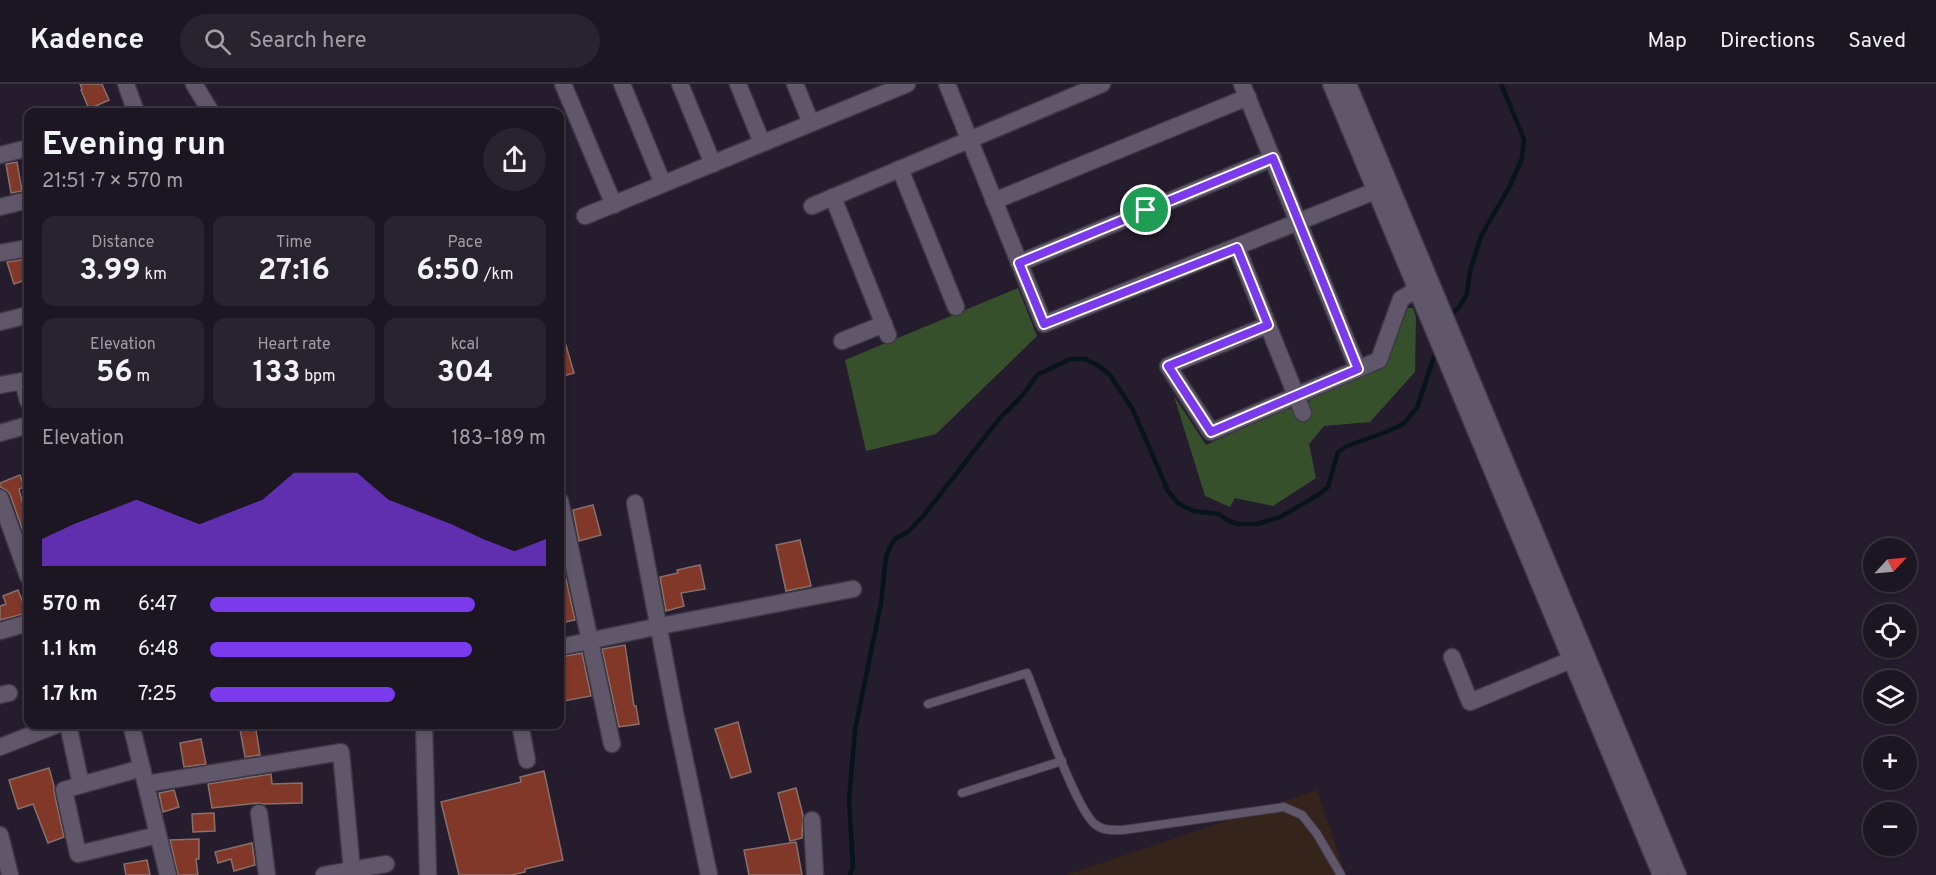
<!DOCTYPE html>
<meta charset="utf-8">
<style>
body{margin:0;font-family:Overpass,sans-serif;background:#29222f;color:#f1f3f6;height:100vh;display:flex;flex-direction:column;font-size:22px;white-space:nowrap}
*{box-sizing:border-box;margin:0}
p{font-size:20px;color:#a09fa5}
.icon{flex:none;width:33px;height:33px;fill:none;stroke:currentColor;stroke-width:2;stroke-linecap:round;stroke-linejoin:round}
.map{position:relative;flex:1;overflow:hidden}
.sheet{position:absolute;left:24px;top:24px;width:540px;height:621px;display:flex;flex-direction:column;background:#1c1522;border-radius:12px;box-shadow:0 3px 9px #0003,0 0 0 2px #3a3440}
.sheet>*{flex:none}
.needle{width:39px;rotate:64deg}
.tools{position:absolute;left:1863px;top:454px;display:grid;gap:12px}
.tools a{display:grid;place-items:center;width:54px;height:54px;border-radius:50%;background:#1c1522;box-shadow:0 3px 9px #0003,0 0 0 2px #3a3440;font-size:30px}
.pin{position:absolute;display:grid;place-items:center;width:51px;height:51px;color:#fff;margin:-26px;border:3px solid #fff;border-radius:50%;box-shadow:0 2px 6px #0007}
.round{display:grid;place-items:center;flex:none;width:63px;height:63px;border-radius:32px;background:#29222f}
.headline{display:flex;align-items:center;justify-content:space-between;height:102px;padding:0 18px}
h1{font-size:33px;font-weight:700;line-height:45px}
.figures{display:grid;grid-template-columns:repeat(3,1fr);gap:9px;height:102px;padding:6px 18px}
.figures div{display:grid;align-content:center;border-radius:12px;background:#29222f;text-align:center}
.figures b{font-size:30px;font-weight:700}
.figures small{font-size:16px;font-weight:400}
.figures p{font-size:16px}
.chart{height:168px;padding:12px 18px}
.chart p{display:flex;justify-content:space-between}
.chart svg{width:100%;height:108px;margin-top:6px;fill:#7c3aed;opacity:.7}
ul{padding:0 18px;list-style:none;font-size:20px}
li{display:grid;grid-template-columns:96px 72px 1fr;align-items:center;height:45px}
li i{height:15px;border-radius:8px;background:#7c3aed}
header{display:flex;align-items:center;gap:36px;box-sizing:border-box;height:84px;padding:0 30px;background:#1c1522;border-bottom:2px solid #3a3440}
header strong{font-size:28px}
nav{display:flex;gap:33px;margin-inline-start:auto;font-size:21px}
.search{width:420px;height:54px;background:#29222f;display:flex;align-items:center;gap:15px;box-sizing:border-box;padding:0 21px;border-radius:33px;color:#a09fa5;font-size:22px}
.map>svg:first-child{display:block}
.education{fill:#34241b}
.green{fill:#37502c}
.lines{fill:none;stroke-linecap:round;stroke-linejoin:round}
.stream{stroke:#071419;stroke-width:4.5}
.building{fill:#813829;stroke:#89706b;stroke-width:1.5}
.service-casing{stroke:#3f3946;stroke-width:10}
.minor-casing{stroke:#3f3946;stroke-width:19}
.tertiary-casing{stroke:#3f3946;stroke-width:19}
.service{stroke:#61576a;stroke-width:8}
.minor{stroke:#61576a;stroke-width:16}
.tertiary{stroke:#61576a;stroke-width:16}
.route-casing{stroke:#fff;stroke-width:12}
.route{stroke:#7c3aed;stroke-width:8}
</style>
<header>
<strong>Kadence</strong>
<div class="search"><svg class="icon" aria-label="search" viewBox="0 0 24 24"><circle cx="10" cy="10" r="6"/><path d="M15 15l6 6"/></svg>Search here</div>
<nav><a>Map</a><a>Directions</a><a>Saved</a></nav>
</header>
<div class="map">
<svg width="1936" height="791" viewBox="0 0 1936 791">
<rect width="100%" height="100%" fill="#251c2d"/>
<path class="education" d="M1317 706 1346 791H1066Z"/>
<g class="green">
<path d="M1018 204 1037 252 936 350 866 367 845 276Z"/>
<path d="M1408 224H1413L1416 233 1415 288 1370 338 1324 342 1309 360 1316 394 1273 422 1235 414 1230 423 1205 412 1174 312 1206 361 1286 325H1292L1293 327 1308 321 1310 315 1385 280Z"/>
</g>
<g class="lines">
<g class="stream">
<path d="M1450 232 1459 223 1467 210 1470 187 1481 152 1511 100 1522 74 1524 55 1501 0"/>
<path d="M850 791 853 783 849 716 855 646 881 519 886 473 891 461 895 455 909 447 924 431 999 335 1023 311 1037 291 1070 275H1085L1099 282 1110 291 1133 326 1168 407 1178 419 1193 427 1219 430 1229 437 1238 440H1257L1280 433 1318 411 1328 403 1338 368 1347 362 1386 348 1403 340 1417 324 1437 264"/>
</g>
</g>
<g class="building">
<path d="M80 0H102L109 16 89 25 81 6 82 5Z"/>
<path d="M17 78 22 107 11 109 6 80Z"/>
<path d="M26 175 28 183V195L14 200 7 178Z"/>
<path d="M560 251H563L574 289 560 293Z"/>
<path d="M20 391 24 403 19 405 28 441V452L25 453 10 410 6 406 0 403V399Z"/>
<path d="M593 421 601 451 579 457 573 426Z"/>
<path d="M800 456 811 502 786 507 776 461Z"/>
<path d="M700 481 705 505 681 509 684 522 666 527 660 493 678 489 677 486Z"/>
<path d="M560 486H564L575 536 560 539Z"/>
<path d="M18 506 27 529 0 536V522L6 520 3 512Z"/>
<path d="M625 561 634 622H636L639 640 619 643 602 565Z"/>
<path d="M582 569 591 612 564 617 560 595V573Z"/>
<path d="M738 638 751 688 731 694 715 645Z"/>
<path d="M239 640H255L260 671 245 673Z"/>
<path d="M201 655 206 680 184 683 180 659Z"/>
<path d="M49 684 54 702V708L64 753 48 759 33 720 18 725 9 696Z"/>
<path d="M544 687 563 776 525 785V788L511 791H459L441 718 521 698 520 693Z"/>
<path d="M271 690 272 700 302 699V719L264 720 258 719 212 724 208 700Z"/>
<path d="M796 704 803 731 802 754 790 757 778 709Z"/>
<path d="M174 706 179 723 163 728 159 709Z"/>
<path d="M214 729 215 747 193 748 192 730Z"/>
<path d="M199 755V775H196L198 791H178L170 756Z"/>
<path d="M796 758 802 791H749L744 766Z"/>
<path d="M252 759 255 781 234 787 231 775 218 779 215 768Z"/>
<path d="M147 776 150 791H126L124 780Z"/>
</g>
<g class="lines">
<defs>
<g id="service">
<path d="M928 620 1027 589C1038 616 1077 729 1096 741 1104 747 1113 746 1123 746L1284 723 1302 731 1317 750 1341 791"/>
<path d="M962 709 1062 677"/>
</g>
<g id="minor">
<path d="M126 0 136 28"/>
<path d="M563 0 614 121"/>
<path d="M622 0 663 100"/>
<path d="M680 0 713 80"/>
<path d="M738 0 762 59"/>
<path d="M795 0 811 39"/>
<path d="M947 0 1044 240 1375 107"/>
<path d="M1242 0 1358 285"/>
<path d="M0 71 28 64"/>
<path d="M900 85 956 223"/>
<path d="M833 113 888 251"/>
<path d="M994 117 1248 13"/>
<path d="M812 122 1102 0"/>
<path d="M0 123 28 116"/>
<path d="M585 132 907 0"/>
<path d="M1237 164 1303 329"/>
<path d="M0 169 28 164"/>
<path d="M1019 179 1273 74"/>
<path d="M0 238 28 231"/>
<path d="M1268 241 1168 282 1211 348 1379 276 1401 215 1416 206"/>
<path d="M842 257 884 240"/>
<path d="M28 295 23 297 28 317"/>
<path d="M0 301 23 297"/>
<path d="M0 349 28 341"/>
<path d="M0 414 28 492"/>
<path d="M560 417 612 660"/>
<path d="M635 419 675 629 709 791"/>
<path d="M0 547 28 539"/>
<path d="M560 563 660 542 853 505"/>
<path d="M1452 573 1470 618 1571 576"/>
<path d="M0 611 9 609"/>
<path d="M68 640 81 701 142 684"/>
<path d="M131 640 168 791"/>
<path d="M520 640 527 676"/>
<path d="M0 663 59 640"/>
<path d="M146 700 341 668 352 786 324 791"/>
<path d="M81 701 64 706 78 770 158 751"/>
<path d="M259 729 267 791"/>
<path d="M812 736 815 791"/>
<path d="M0 751 10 791"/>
<path d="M352 786 386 780"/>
</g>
<g id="tertiary">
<path d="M194 0 211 28"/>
<path d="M1331 0 1661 791"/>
<path d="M1348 0 1678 791"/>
<path d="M424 640 428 791"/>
</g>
</defs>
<use href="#service" class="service-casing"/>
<use href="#minor" class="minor-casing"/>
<use href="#tertiary" class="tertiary-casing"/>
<use href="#service" class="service"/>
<use href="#minor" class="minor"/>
<use href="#tertiary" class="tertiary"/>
</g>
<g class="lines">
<defs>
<path id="route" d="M1273 74 1358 285 1211 348 1168 282 1268 241 1237 164 1044 240 1019 179Z"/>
</defs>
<use href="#route" class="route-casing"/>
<use href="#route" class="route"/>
</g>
</svg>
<div class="tools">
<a><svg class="needle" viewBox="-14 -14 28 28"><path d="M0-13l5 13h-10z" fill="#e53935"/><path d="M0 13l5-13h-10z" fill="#a09fa5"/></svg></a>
<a><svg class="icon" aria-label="locate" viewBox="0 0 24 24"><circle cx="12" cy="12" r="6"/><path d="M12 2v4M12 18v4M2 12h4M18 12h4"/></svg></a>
<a><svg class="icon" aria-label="layers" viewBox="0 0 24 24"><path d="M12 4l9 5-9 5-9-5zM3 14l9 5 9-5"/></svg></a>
<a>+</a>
<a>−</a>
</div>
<div class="pin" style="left:1146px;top:126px;background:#1e9e55"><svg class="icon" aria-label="arrive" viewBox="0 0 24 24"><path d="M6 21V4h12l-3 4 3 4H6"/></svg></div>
<section class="sheet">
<div class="headline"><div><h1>Evening run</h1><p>21:51 · 7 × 570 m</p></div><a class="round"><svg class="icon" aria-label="share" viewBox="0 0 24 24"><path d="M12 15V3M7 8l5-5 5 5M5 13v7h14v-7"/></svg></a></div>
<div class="figures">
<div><p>Distance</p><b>3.99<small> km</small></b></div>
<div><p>Time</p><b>27:16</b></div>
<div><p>Pace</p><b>6:50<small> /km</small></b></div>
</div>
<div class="figures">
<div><p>Elevation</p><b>56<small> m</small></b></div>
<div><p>Heart rate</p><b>133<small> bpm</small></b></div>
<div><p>kcal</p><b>304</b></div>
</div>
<div class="chart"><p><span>Elevation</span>183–189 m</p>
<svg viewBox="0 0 160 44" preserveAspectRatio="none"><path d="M0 44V33L10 27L20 22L30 17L40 22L50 27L60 22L70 17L80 6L90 6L100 6L110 17L120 22L130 27L140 33L150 38L160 33V44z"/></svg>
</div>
<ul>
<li><b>570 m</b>6:47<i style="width:79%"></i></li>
<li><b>1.1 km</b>6:48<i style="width:78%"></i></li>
<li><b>1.7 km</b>7:25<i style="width:55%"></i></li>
</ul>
</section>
</div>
